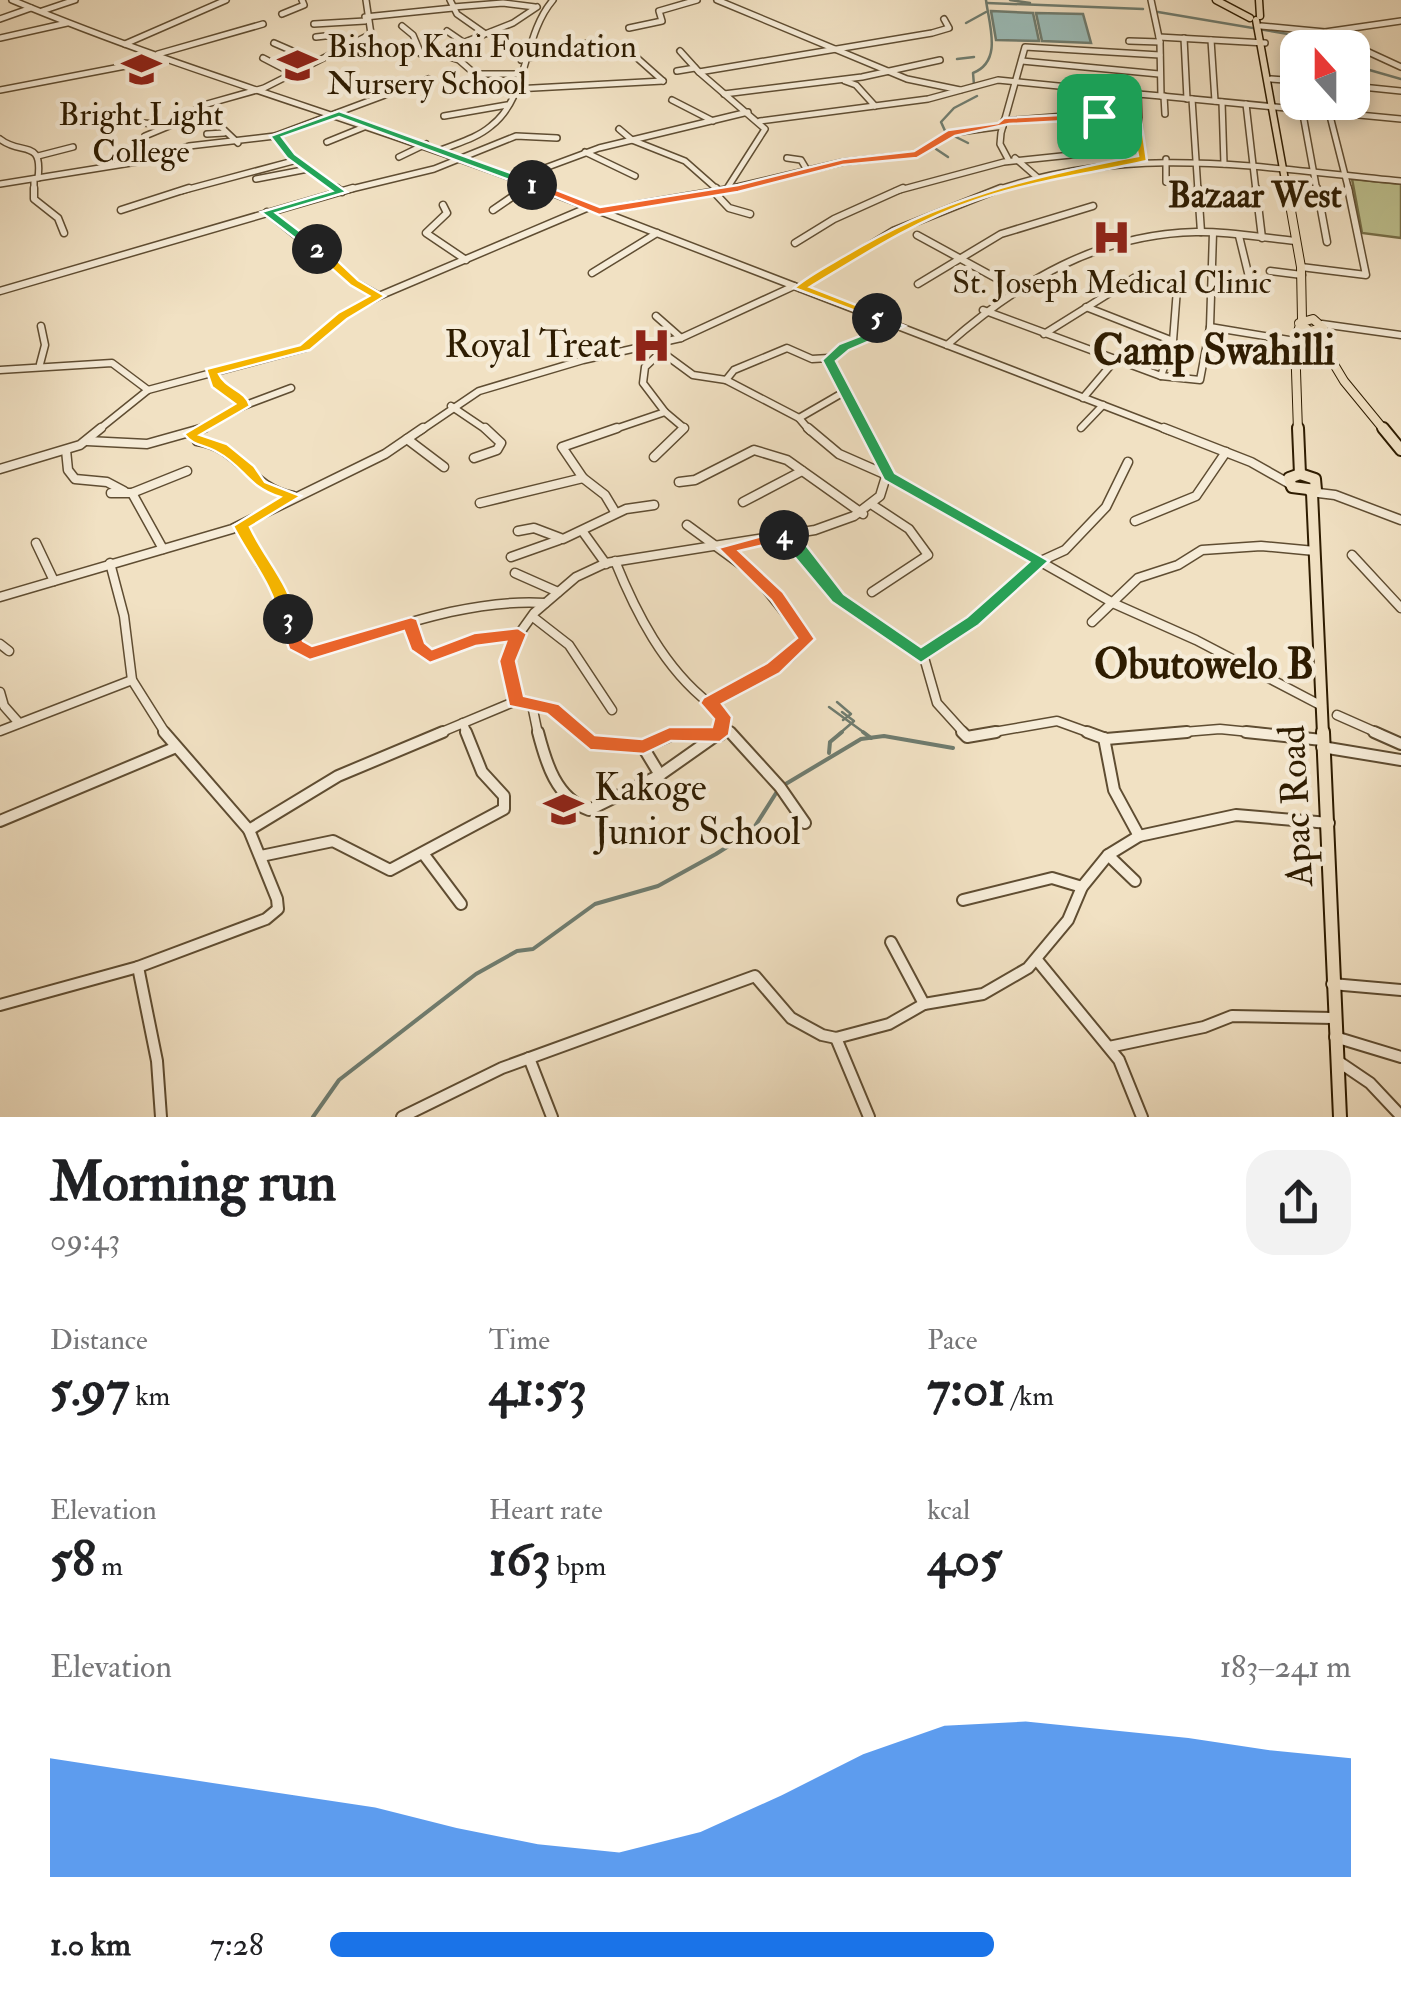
<!DOCTYPE html>
<meta charset="utf-8">
<style>
body{margin:0;font-family:"IM FELL Double Pica",serif;background:#f2f2f2;color:#202124;height:100vh;display:flex;flex-direction:column;font-size:38px;white-space:nowrap}
*{box-sizing:border-box;margin:0}
p{font-size:32px;color:#757577}
.icon{flex:none;width:55px;height:55px;fill:none;stroke:currentColor;stroke-width:2;stroke-linecap:round;stroke-linejoin:round}
.map{position:relative;height:1117px;overflow:hidden}
.drawer{display:flex;flex-direction:column;background:#fff;flex:1}
.drawer>*{flex:none}
.needle{width:65px;rotate:339deg}
.tools{position:absolute;left:1280px;top:30px;display:grid;gap:20px}
.tools a{display:grid;place-items:center;width:90px;height:90px;border-radius:20px;background:#fff;box-shadow:0 5px 15px #0003;font-size:50px}
.pin{position:absolute;display:grid;place-items:center;width:85px;height:85px;color:#fff;margin:-42px;border-radius:20px;box-shadow:0 5px 15px #0006}
.km{position:absolute;width:50px;height:50px;margin:-25px;border-radius:50%;background:#222;color:#fff;font-size:28px;line-height:50px;text-align:center}
.round{display:grid;place-items:center;flex:none;width:105px;height:105px;border-radius:30px;background:#f2f2f2}
.head{display:flex;align-items:center;justify-content:space-between;height:170px;padding:0 50px}
h1{font-size:55px;font-weight:700;line-height:75px}
.figures{display:grid;grid-template-columns:repeat(3,1fr);gap:15px;height:170px;padding:10px 50px}
.figures div{display:grid;align-content:center}
.figures b{font-size:50px;font-weight:700}
.figures small{font-size:28px;font-weight:400}
.figures p{font-size:28px}
.chart{height:280px;padding:20px 50px}
.chart p{display:flex;justify-content:space-between}
.chart svg{width:100%;height:180px;margin-top:10px;fill:#1a73e8;opacity:.7}
ul{padding:0 50px;list-style:none;font-size:32px}
li{display:grid;grid-template-columns:160px 120px 1fr;align-items:center;height:75px}
li i{height:25px;border-radius:12px;background:#1a73e8}
.map>svg:first-child{display:block}
.green{fill:#bec290;stroke:#766f48;stroke-width:2.5}
.water{fill:#9bbcb8;stroke:#6f7c6f;stroke-width:2.5}
.lines{fill:none;stroke-linecap:round;stroke-linejoin:round}
.stream-far1{stroke:#6f7c6f;stroke-width:2.5}
.stream{stroke:#6f7c6f;stroke-width:4}
.minor-far3-casing{stroke:#5f4d32;stroke-width:8}
.minor-far2-casing{stroke:#5f4d32;stroke-width:9}
.minor-far1-casing{stroke:#5f4d32;stroke-width:11}
.minor-casing{stroke:#5f4d32;stroke-width:14}
.major-far3-casing{stroke:#2e1c01;stroke-width:9}
.major-far2-casing{stroke:#2e1c01;stroke-width:10}
.major-far1-casing{stroke:#2e1c01;stroke-width:14}
.major-casing{stroke:#2e1c01;stroke-width:16}
.minor-far3{stroke:#f6ecd8;stroke-width:5}
.minor-far2{stroke:#f6ecd8;stroke-width:6}
.minor-far1{stroke:#f6ecd8;stroke-width:8}
.minor{stroke:#f6ecd8;stroke-width:10}
.major-far3{stroke:#f1e1c3;stroke-width:6}
.major-far2{stroke:#f1e1c3;stroke-width:8}
.major-far1{stroke:#f1e1c3;stroke-width:10}
.major{stroke:#f1e1c3;stroke-width:12}
.split-1{fill:#f0652b;stroke:#fff;stroke-width:2.5}
.split-2{fill:#22a559;stroke:#fff;stroke-width:2.5}
.split-3{fill:#f5b400;stroke:#fff;stroke-width:2.5}
.split-4{fill:#f0652b;stroke:#fff;stroke-width:2.5}
.split-5{fill:#22a559;stroke:#fff;stroke-width:2.5}
.split-6{fill:#f5b400;stroke:#fff;stroke-width:2.5}
.labels{text-anchor:middle;dominant-baseline:central;stroke-width:9;stroke-linejoin:round;paint-order:stroke}
.far-poi-label{font-size:32px;fill:#2e1c01;stroke:#f6ecd8}
.far-quarter-label{font-size:35px;font-weight:bold;fill:#2e1c01;stroke:#f6ecd8}
.poi-label{font-size:38px;fill:#2e1c01;stroke:#f6ecd8;text-anchor:end}
.street-label{font-size:38px;fill:#2e1c01;stroke:#f6ecd8}
.quarter-label{font-size:42px;font-weight:bold;fill:#2e1c01;stroke:#f6ecd8}
</style>
<div class="map">
<svg width="1401" height="1117" viewBox="0 0 1401 1117">
<rect width="100%" height="100%" fill="#f1e1c3"/>
<filter id="stains"><feTurbulence type="fractalNoise" baseFrequency=".002" numOctaves="4"/><feColorMatrix values="0 0 0 0 .2 0 0 0 0 .09 0 0 0 0 .02 0 0 0 .5 -.17"/></filter>
<radialGradient id="worn" r=".72"><stop offset=".6" stop-color="#630" stop-opacity="0"/><stop offset="1" stop-color="#630" stop-opacity=".3"/></radialGradient>
<path class="green" d="M1352 179 1401 184V238L1362 233Z"/>
<g class="water">
<path d="M991 11 1033 13 1039 41 996 40Z"/>
<path d="M1036 13 1083 14 1091 43 1042 41Z"/>
</g>
<g class="lines">
<g class="stream-far1">
<path d="M1010 0 1030 3"/>
<path d="M987 3 1143 9"/>
<path d="M1158 12 1294 35 1317 48"/>
<path d="M966 23 986 12"/>
<path d="M1303 37 1320 43"/>
<path d="M957 59 974 57"/>
<path d="M1352 65 1401 79"/>
<path d="M974 85 973 73C1003 61 989 25 986 0"/>
<path d="M946 133 941 122 954 108 977 96"/>
<path d="M952 135 968 143"/>
<path d="M936 149 948 157"/>
<path d="M837 702 851 714 843 720"/>
<path d="M829 707 866 734"/>
<path d="M839 734 854 721 842 712"/>
</g>
<g class="stream">
<path d="M863 732 871 738"/>
<path d="M829 753 830 742 842 732"/>
<path d="M784 785 861 739 884 736 953 748"/>
<path d="M313 1117 339 1080 476 974 517 951 533 949 595 904 658 886 716 854 752 831 778 790"/>
</g>
<defs>
<g id="minor-far3">
<path d="M12 0C186 73 370 123 546 191"/>
<path d="M450 0 457 14 484 33"/>
<path d="M717 0 907 79 960 90"/>
<path d="M1151 0 1160 42 1161 96 1401 119"/>
<path d="M453 7 503 3 535 7"/>
<path d="M42 11 75 0"/>
<path d="M282 14 304 5 302 0"/>
<path d="M365 17 453 8"/>
<path d="M0 19 31 8"/>
<path d="M314 24 365 21"/>
<path d="M402 26 413 35 421 54"/>
<path d="M1261 26 1325 32 1401 67"/>
<path d="M629 28 662 21 659 11 697 0"/>
<path d="M447 31 463 42"/>
<path d="M1325 32 1401 21"/>
<path d="M316 37 334 35 348 42"/>
<path d="M1159 37 1265 43"/>
<path d="M0 38 67 23"/>
<path d="M1184 38 1187 99"/>
<path d="M1211 40 1215 101"/>
<path d="M1129 41 1160 42"/>
<path d="M274 43 313 60"/>
<path d="M125 44 226 0"/>
<path d="M583 46 636 57 663 81"/>
<path d="M343 50 437 53 513 23 537 7"/>
<path d="M680 51 699 72"/>
<path d="M437 53 459 60 475 74H518"/>
<path d="M158 54 263 24"/>
<path d="M263 58 290 72"/>
<path d="M521 60 599 40"/>
<path d="M1022 61 1159 74"/>
<path d="M677 71 695 68"/>
<path d="M1271 79 1298 81"/>
<path d="M845 81 856 85 875 106"/>
<path d="M1352 86 1401 91"/>
<path d="M515 89 663 81"/>
<path d="M0 90 162 59"/>
<path d="M724 94 862 77 940 60"/>
<path d="M1164 96 1165 114"/>
<path d="M1192 99 1198 191"/>
<path d="M672 100 713 121"/>
<path d="M1222 102 1224 164"/>
<path d="M1246 104 1256 191"/>
<path d="M1302 109 1317 191"/>
<path d="M1329 112 1349 191"/>
<path d="M444 116 507 105"/>
<path d="M760 121 928 99 998 80 1138 94"/>
<path d="M1004 121 1077 115 1137 121"/>
<path d="M144 123 164 125"/>
<path d="M218 124 238 143"/>
<path d="M619 129 632 140 685 161 719 191"/>
<path d="M207 134 224 133"/>
<path d="M145 136 186 119 200 106 264 88 371 34 366 0"/>
<path d="M275 136 291 156 340 191"/>
<path d="M0 139C21 156 43 138 38 178"/>
<path d="M327 142 369 125"/>
<path d="M441 150C458 143 477 138 491 126 529 97 522 36 553 0"/>
<path d="M1140 151 1138 94 1161 96"/>
<path d="M585 152 635 176"/>
<path d="M38 156 73 147"/>
<path d="M399 157 426 144"/>
<path d="M787 158 801 160 807 170"/>
<path d="M1015 158 1038 178"/>
<path d="M1008 159 1000 144 1001 133 1025 47 1160 55"/>
<path d="M1166 159V182"/>
<path d="M518 178 599 148 748 112"/>
<path d="M34 179V191"/>
<path d="M256 179 308 169"/>
<path d="M0 184 137 162 189 146 275 136 428 79"/>
<path d="M726 190 765 129 699 72 932 33 949 28 944 19"/>
<path d="M181 191 297 160"/>
<path d="M343 191 434 169 516 136 557 138"/>
<path d="M522 191 532 184"/>
<path d="M720 191 843 162 917 154 952 133 1003 126"/>
<path d="M896 191 1004 162 1138 148"/>
<path d="M994 191C1132 143 1260 168 1401 181"/>
</g>
<g id="minor-far2">
<path d="M34 188V199L58 218 64 233"/>
<path d="M337 188 342 192"/>
<path d="M540 188 1170 431"/>
<path d="M716 188 719 191"/>
<path d="M1198 188 1201 232"/>
<path d="M1256 188 1262 238"/>
<path d="M1317 188 1327 242"/>
<path d="M714 192 729 208 750 214"/>
<path d="M443 205 447 213 426 233 466 260"/>
<path d="M121 210 189 188"/>
<path d="M493 210 525 188"/>
<path d="M600 211 735 188"/>
<path d="M267 212 354 282 379 296"/>
<path d="M917 235 1014 288"/>
<path d="M1239 236 1249 277"/>
<path d="M795 243 834 219 903 188"/>
<path d="M1301 267 1366 275 1348 188"/>
<path d="M1270 271 1302 275"/>
<path d="M592 273 657 233"/>
<path d="M918 284 1001 234 1093 206"/>
<path d="M800 288 893 231 1001 188"/>
<path d="M0 291 353 188"/>
<path d="M1086 307 1173 341"/>
<path d="M983 310 1161 376 1200 380 1210 327 1213 233"/>
<path d="M656 316 681 338"/>
<path d="M1322 324 1401 335"/>
<path d="M1210 327 1295 341"/>
<path d="M1044 334 1137 276"/>
<path d="M947 345C1018 282 1098 234 1196 232 1229 231 1263 238 1296 241"/>
<path d="M659 350 693 375 726 380"/>
<path d="M829 358 812 359 787 348 734 370 726 380 799 418 844 392"/>
<path d="M40 364 45 345 41 326"/>
<path d="M0 370 112 363 148 390"/>
<path d="M1161 376 1173 341 1177 289"/>
<path d="M1083 398 1116 359"/>
<path d="M243 406 291 388"/>
<path d="M451 406 488 431"/>
<path d="M665 412 684 428 680 431"/>
<path d="M799 418 810 431"/>
<path d="M1081 428 1103 405"/>
<path d="M97 431 148 390 305 348 342 316 379 296 589 207"/>
<path d="M197 431 243 406 241 399 217 385 211 372"/>
<path d="M420 431 479 391 583 360 681 338 794 286"/>
<path d="M609 431 665 412 643 383 645 367 661 352"/>
<path d="M865 431 829 358 844 347 898 326"/>
</g>
<g id="minor-far1">
<path d="M808 428 839 454 889 476 1115 604 1196 640 1322 706"/>
<path d="M1164 428 1251 462 1290 484"/>
<path d="M407 439 444 467"/>
<path d="M87 441 147 444 204 428"/>
<path d="M197 441C238 446 249 487 293 496"/>
<path d="M66 450 68 470 75 479 107 482 124 491"/>
<path d="M654 457 684 428"/>
<path d="M474 458 497 450 501 443 485 428"/>
<path d="M0 469 80 445 101 428"/>
<path d="M583 478 605 495 614 510"/>
<path d="M679 482 695 480 754 450 787 460 863 514"/>
<path d="M1310 492 1335 495 1401 520"/>
<path d="M111 493H132L187 471"/>
<path d="M132 493 163 549"/>
<path d="M743 502 802 471"/>
<path d="M480 503 583 478 562 447 617 428"/>
<path d="M871 504 909 529 928 555 872 592"/>
<path d="M1135 521 1196 496 1226 452"/>
<path d="M241 525 261 565 284 596 295 645 310 653C386 631 466 598 545 603"/>
<path d="M518 531 534 528 563 539 626 509 654 505"/>
<path d="M583 532 606 564"/>
<path d="M786 535 838 598 921 656"/>
<path d="M36 543 54 581"/>
<path d="M1352 555 1401 608"/>
<path d="M511 557 559 540"/>
<path d="M615 561C636 613 664 668 709 703 744 686 783 672 806 639L754 574 687 525"/>
<path d="M110 563 124 616 132 680 166 734"/>
<path d="M515 573 558 592"/>
<path d="M0 597 232 529 385 454 423 428"/>
<path d="M533 617 569 645 612 710"/>
<path d="M1092 622 1138 578 1178 565 1202 550 1261 546 1315 551"/>
<path d="M411 623 417 646 430 657 474 640 518 635"/>
<path d="M0 644 9 651"/>
<path d="M0 692 4 706 19 723"/>
<path d="M516 701 552 708 582 734"/>
<path d="M709 703 723 717 720 734"/>
<path d="M532 705 538 734"/>
<path d="M1337 715 1380 734"/>
<path d="M463 723 467 734"/>
<path d="M724 725 732 734"/>
<path d="M0 731 132 680"/>
<path d="M437 734 516 701 508 667 514 641 534 613 576 577 606 563 815 530 854 516 880 496 888 470 863 428"/>
<path d="M675 734H714"/>
<path d="M965 734 937 703 923 654 973 621 1041 561 1065 550 1106 507 1128 462"/>
<path d="M982 734 1057 721 1093 734"/>
<path d="M1159 734 1220 729 1270 734"/>
</g>
<g id="minor">
<path d="M164 732 249 830"/>
<path d="M538 732C546 763 556 798 589 810L660 775 721 732"/>
<path d="M579 732 591 742 643 747"/>
<path d="M730 732 780 787 805 823"/>
<path d="M962 732 967 737 996 732"/>
<path d="M1087 732 1106 739 1187 732"/>
<path d="M1246 732 1322 740"/>
<path d="M1374 732 1401 744"/>
<path d="M1104 738 1114 790 1139 836"/>
<path d="M1322 747 1401 760"/>
<path d="M660 775 643 747 671 735H720"/>
<path d="M0 821 174 748"/>
<path d="M1108 855 1135 881"/>
<path d="M261 856 333 841 390 870 504 809V796L482 772 466 732"/>
<path d="M425 856 461 904"/>
<path d="M963 900 1052 878 1082 887"/>
<path d="M891 942 924 1004"/>
<path d="M1037 960 1119 1060 1142 1117"/>
<path d="M138 967 157 1061 161 1117"/>
<path d="M1332 984 1401 990"/>
<path d="M0 1005 138 967 266 919 278 909 277 899 249 830 338 776 443 732"/>
<path d="M1335 1037 1401 1057"/>
<path d="M836 1038 869 1117"/>
<path d="M1109 1047 1204 1027 1232 1016 1333 1018"/>
<path d="M529 1058 552 1117"/>
<path d="M1339 1062 1370 1083 1401 1116"/>
<path d="M402 1117 502 1068 755 976 791 1018 822 1035 836 1038 889 1024 924 1004 983 994 1028 968 1068 920 1082 887 1108 855 1139 836 1236 815 1329 823"/>
</g>
<g id="major-far3">
<path d="M1216 0 1250 18"/>
<path d="M1259 0 1260 16"/>
<path d="M1256 20 1287 191"/>
</g>
<g id="major-far2">
<path d="M1287 188 1301 267 1302 320"/>
<path d="M1313 319 1323 328 1310 331 1299 323Z"/>
<path d="M1314 331 1344 381 1385 431"/>
<path d="M1298 431 1295 341 1300 325"/>
</g>
<g id="major-far1">
<path d="M1298 428 1300 474"/>
<path d="M1383 428 1401 450"/>
<path d="M1300 474 1315 479 1316 490 1292 487 1289 478Z"/>
<path d="M1312 493 1323 734"/>
</g>
<path id="major" d="M1323 732 1340 1117"/>
</defs>
<use href="#minor-far3" class="minor-far3-casing"/>
<use href="#minor-far2" class="minor-far2-casing"/>
<use href="#minor-far1" class="minor-far1-casing"/>
<use href="#minor" class="minor-casing"/>
<use href="#major-far3" class="major-far3-casing"/>
<use href="#major-far2" class="major-far2-casing"/>
<use href="#major-far1" class="major-far1-casing"/>
<use href="#major" class="major-casing"/>
<use href="#minor-far3" class="minor-far3"/>
<use href="#minor-far2" class="minor-far2"/>
<use href="#minor-far1" class="minor-far1"/>
<use href="#minor" class="minor"/>
<use href="#major-far3" class="major-far3"/>
<use href="#major-far2" class="major-far2"/>
<use href="#major-far1" class="major-far1"/>
<use href="#major" class="major"/>
</g>
<path class="split-1" d="M1099 113 1103 119 1009 124 955 136 917 158 843 165 738 192 599 215 526 185 536 182 600 207 738 185 843 159 914 151 948 130 998 123 1004 118Z"/>
<path class="split-2" d="M339 111 536 182 538 185 528 187 339 117 282 137 295 154 347 192 276 213 323 249 313 252 261 212 332 191 287 158 270 136Z"/>
<path class="split-3" d="M313 246H322L358 280 385 296 347 319 310 350 219 374C226 389 246 390 250 406L200 435 227 444 254 466 265 482 301 496 250 527C265 559 291 585 296 619L288 625 279 619C274 586 248 556 233 526L280 497C246 486 245 467 217 452 204 444 194 447 184 434L235 404 212 387 206 369 300 345 338 313 369 296 350 285 313 252Z"/>
<path class="split-4" d="M784 530 792 535 790 539 739 551 783 592 815 639 780 673 722 704 732 717 729 735 720 742 671 741 644 754 590 750 547 714 509 706 499 661 506 642 476 646 430 663 411 650 404 631 310 660 289 649 279 619 294 615 303 641 312 646 411 617 417 619 425 643 432 649 474 633 518 628 527 634 516 661 524 696 559 704 595 735 642 739 669 727H712L714 719 700 703 703 698 767 663 797 638 771 600 718 548Z"/>
<path class="split-5" d="M877 314 905 326 849 350 836 361 895 473 1049 561 979 625 921 663 832 602 776 535 784 530 803 541 844 594 921 647 967 617 1029 562 884 480 822 360 839 344 886 326 873 321Z"/>
<path class="split-6" d="M1099 113 1141 119 1147 161C1089 174 1031 181 974 201 915 221 863 255 810 287L882 315V321L794 288C809 275 829 265 846 255 938 199 1033 176 1138 156L1132 124 1095 119Z"/>
<defs>
<symbol id="school-bare" viewBox="-9 -9 18 18"><path d="M0-5L7-2L0 1L-7-2ZM-4 1L0 2.5L4 1V4Q0 6-4 4Z" fill="#8f2418" stroke="#f6ecd8" stroke-width="2.5" paint-order="stroke"/></symbol>
<symbol id="hospital-bare" viewBox="-9 -9 18 18"><path d="M-5-5h3v3.5h4V-5h3V5h-3V1.5h-4V5h-3Z" fill="#8f2418" stroke="#f6ecd8" stroke-width="2.5" paint-order="stroke"/></symbol>
</defs>
<g fill-rule="evenodd">
<use href="#school-bare" x="270" y="38" width="55" height="55"/>
<use href="#school-bare" x="114" y="42" width="55" height="55"/>
<use href="#hospital-bare" x="1084" y="210" width="55" height="55"/>
<use href="#hospital-bare" x="624" y="318" width="55" height="55"/>
<use href="#school-bare" x="536" y="782" width="55" height="55"/>
</g>
<g class="labels">
<g class="far-poi-label">
<text x="327" y="47" text-anchor="start">Bishop Kani Foundation<tspan x="327" dy="37">Nursery School</tspan></text>
<text x="141" y="115">Bright Light<tspan x="141" dy="37">College</tspan></text>
<text x="1112" y="283">St. Joseph Medical Clinic</text>
</g>
<g class="far-quarter-label">
<text x="1255" y="196">Bazaar West</text>
</g>
<g class="poi-label">
<text x="621" y="345">Royal Treat</text>
<text x="594" y="788" text-anchor="start">Kakoge<tspan x="594" dy="44">Junior School</tspan></text>
</g>
<g class="street-label">
<text transform="translate(1296 806) rotate(-93)">Apac Road</text>
</g>
<g class="quarter-label">
<text x="1214" y="351">Camp Swahilli</text>
<text x="1204" y="665">Obutowelo B</text>
</g>
</g>
<rect width="100%" height="100%" filter="url(#stains)"/>
<rect width="100%" height="100%" fill="url(#worn)"/>
</svg>
<div class="tools">
<a><svg class="needle" viewBox="-14 -14 28 28"><path d="M0-13l5 13h-10z" fill="#e53935"/><path d="M0 13l5-13h-10z" fill="#757577"/></svg></a>
</div>
<div class="pin" style="left:1099px;top:116px;background:#1e9e55"><svg class="icon" aria-label="arrive" viewBox="0 0 24 24"><path d="M6 21V4h12l-3 4 3 4H6"/></svg></div>
<b class="km" style="left:532px;top:185px">1</b>
<b class="km" style="left:317px;top:249px">2</b>
<b class="km" style="left:288px;top:619px">3</b>
<b class="km" style="left:784px;top:535px">4</b>
<b class="km" style="left:877px;top:318px">5</b>
</div>
<section class="drawer">
<div class="head"><div><h1>Morning run</h1><p>09:43</p></div><a class="round"><svg class="icon" aria-label="share" viewBox="0 0 24 24"><path d="M12 15V3M7 8l5-5 5 5M5 13v7h14v-7"/></svg></a></div>
<div class="figures">
<div><p>Distance</p><b>5.97<small> km</small></b></div>
<div><p>Time</p><b>41:53</b></div>
<div><p>Pace</p><b>7:01<small> /km</small></b></div>
</div>
<div class="figures">
<div><p>Elevation</p><b>58<small> m</small></b></div>
<div><p>Heart rate</p><b>163<small> bpm</small></b></div>
<div><p>kcal</p><b>405</b></div>
</div>
<div class="chart"><p><span>Elevation</span>183–241 m</p>
<svg viewBox="0 0 160 44" preserveAspectRatio="none"><path d="M0 44V15L10 18L20 21L30 24L40 27L50 32L60 36L70 38L80 33L90 24L100 14L110 7L120 6L130 8L140 10L150 13L160 15V44z"/></svg>
</div>
<ul>
<li><b>1.0 km</b>7:28<i style="width:65%"></i></li>
</ul>
</section>
